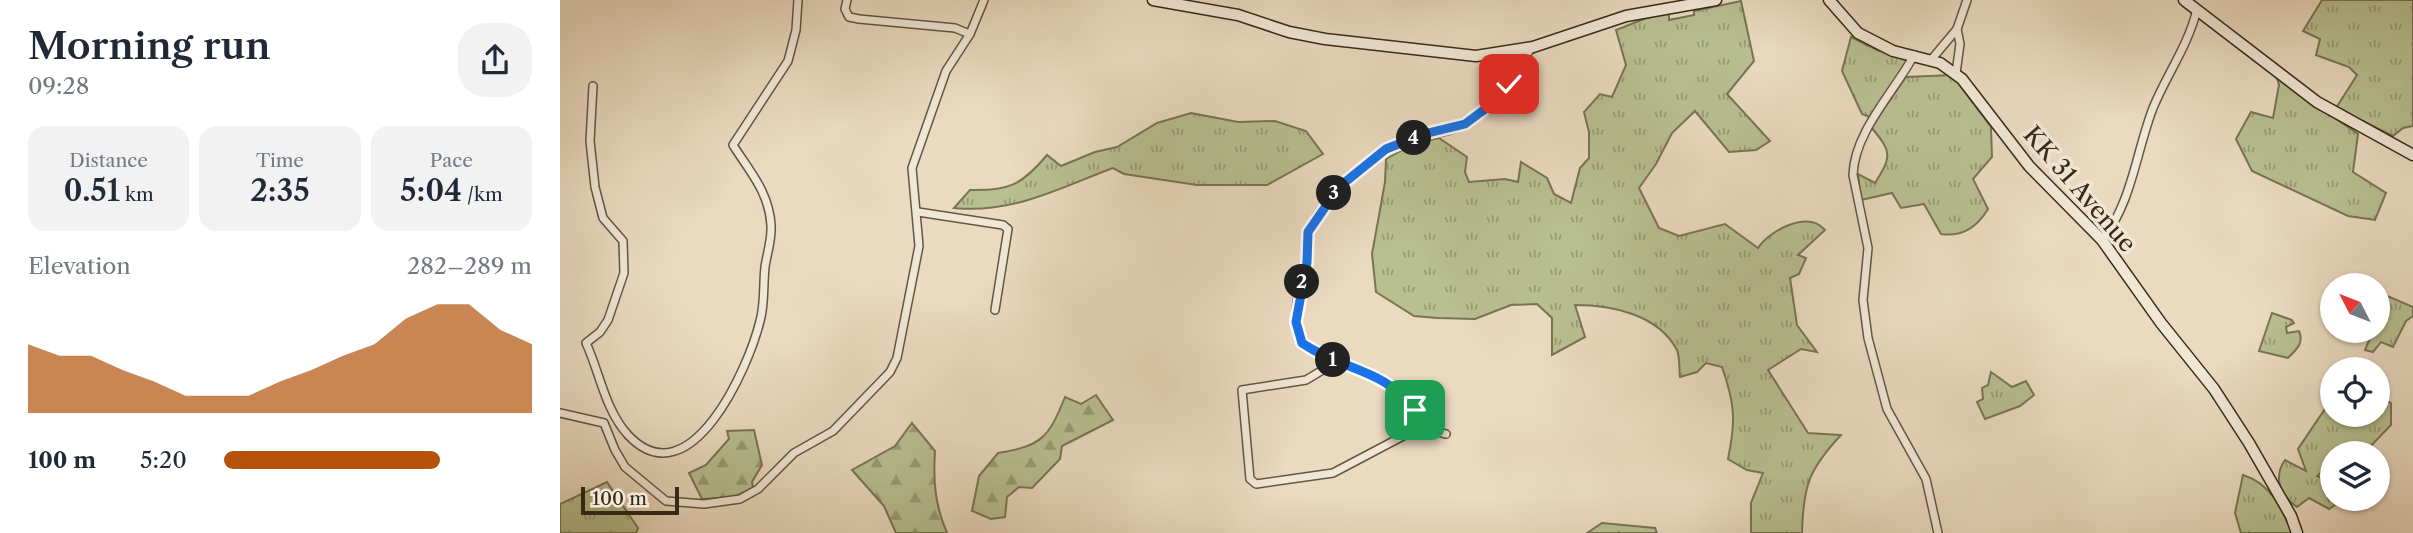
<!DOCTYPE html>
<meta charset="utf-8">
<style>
body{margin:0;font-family:"Libre Caslon Text",serif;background:#f2f2f3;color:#1f2937;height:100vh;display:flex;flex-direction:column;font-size:26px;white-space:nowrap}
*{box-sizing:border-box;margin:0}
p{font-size:23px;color:#747a83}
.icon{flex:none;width:38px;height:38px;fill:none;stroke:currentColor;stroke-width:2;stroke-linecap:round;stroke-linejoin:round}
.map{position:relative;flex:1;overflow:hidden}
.details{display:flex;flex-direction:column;background:#fff;width:560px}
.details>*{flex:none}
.needle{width:46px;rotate:312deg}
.controls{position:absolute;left:1760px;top:273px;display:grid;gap:14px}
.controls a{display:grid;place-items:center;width:70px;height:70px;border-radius:50%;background:#fff;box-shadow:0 2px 5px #0004;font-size:35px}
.scale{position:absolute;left:21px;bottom:18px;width:98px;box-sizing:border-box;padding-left:7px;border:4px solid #392a16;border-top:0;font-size:19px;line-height:24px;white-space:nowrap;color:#392a16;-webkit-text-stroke:5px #f1e7d6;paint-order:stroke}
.pin{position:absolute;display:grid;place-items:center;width:60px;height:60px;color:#fff;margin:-30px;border-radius:14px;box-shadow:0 4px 10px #0006}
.km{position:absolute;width:35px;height:35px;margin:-18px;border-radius:50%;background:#222;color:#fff;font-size:19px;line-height:35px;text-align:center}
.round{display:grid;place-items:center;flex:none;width:74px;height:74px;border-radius:28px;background:#f2f2f3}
.headline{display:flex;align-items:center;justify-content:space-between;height:119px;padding:0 28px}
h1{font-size:38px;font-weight:600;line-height:52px}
.metrics{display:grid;grid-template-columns:repeat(3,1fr);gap:10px;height:119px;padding:7px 28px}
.metrics div{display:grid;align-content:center;border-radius:18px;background:#f2f2f3;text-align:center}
.metrics b{font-size:30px;font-weight:600}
.metrics small{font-size:19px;font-weight:400}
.metrics p{font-size:19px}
.chart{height:196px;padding:14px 28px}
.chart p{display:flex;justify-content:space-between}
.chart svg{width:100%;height:126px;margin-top:7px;fill:#b45309;opacity:.7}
ul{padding:0 28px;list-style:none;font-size:23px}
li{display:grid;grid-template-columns:112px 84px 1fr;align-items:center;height:52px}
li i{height:18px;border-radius:9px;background:#b45309}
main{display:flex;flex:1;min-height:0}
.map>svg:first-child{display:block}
.grass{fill:url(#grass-tufts);stroke:#787454;stroke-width:2}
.forest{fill:url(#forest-firs);stroke:#787454;stroke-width:2}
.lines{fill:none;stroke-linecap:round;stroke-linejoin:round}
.street-casing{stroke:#655640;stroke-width:10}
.secondary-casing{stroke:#392a16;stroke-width:13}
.street{stroke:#f1e7d6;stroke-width:7}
.secondary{stroke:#f1e7d6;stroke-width:10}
.route-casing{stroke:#fff;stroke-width:14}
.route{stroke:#1a73e8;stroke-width:9}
.labels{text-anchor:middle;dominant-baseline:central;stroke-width:7;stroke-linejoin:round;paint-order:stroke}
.street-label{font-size:24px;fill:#392a16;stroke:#f1e7d6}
</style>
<main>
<section class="details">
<div class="headline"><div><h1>Morning run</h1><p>09:28</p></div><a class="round"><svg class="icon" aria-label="share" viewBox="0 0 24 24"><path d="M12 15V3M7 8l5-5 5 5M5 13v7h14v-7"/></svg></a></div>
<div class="metrics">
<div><p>Distance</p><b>0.51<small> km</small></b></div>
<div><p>Time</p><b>2:35</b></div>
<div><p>Pace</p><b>5:04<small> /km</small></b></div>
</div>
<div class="chart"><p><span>Elevation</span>282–289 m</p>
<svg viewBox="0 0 160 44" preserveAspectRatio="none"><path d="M0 44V20L10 24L20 24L30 29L40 33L50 38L60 38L70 38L80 33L90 29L100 24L110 20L120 11L130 6L140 6L150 15L160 20V44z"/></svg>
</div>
<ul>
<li><b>100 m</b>5:20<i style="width:70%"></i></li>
</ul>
</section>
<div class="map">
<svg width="1853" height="533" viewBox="0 0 1853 533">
<defs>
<pattern id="grass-tufts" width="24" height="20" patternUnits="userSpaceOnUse" patternTransform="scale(1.75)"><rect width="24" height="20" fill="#b8bf91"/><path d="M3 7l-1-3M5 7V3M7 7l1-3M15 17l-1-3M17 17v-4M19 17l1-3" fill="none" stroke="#979b75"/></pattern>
<pattern id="forest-firs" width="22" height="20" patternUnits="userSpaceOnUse" patternTransform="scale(1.75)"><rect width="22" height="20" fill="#b8bf91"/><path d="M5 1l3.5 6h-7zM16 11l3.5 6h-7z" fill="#979b75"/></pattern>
</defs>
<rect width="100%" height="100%" fill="#eadac0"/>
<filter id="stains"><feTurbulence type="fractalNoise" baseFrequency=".00286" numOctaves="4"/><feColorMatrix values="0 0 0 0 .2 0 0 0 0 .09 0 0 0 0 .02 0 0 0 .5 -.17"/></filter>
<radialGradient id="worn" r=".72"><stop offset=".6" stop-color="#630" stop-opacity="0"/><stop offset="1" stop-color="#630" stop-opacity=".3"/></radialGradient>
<g class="grass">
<path d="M1762 0H1853V126L1843 128 1833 136 1776 108 1797 75 1789 67 1756 55 1760 39 1743 31Z"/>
<path d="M1181 1 1194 61 1167 94 1210 141 1196 150 1169 152 1135 111 1112 133 1096 164 1079 188 1099 228 1119 236 1165 224 1198 248C1210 230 1248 210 1265 230L1238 255 1246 258 1239 274 1230 278 1237 325 1257 352 1241 349 1208 370 1248 433 1281 435C1249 469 1243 486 1242 533H1191V503L1203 473 1187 470 1168 459C1176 421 1175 404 1162 367L1146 363 1137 372 1120 377C1119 369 1120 357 1117 350 1098 314 1051 305 1015 305L1025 337 992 355V318L977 304 951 305 915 319 877 318 854 316 816 292 812 254 825 182 826 159 853 144 879 138 907 157 905 172 909 182 945 179 958 182 961 162 987 178 994 194 1011 203 1020 168 1029 158V132L1024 112 1040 94 1052 97 1066 65 1056 30 1109 9V20L1134 15V11Z"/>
<path d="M1291 37 1319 51 1324 49 1350 59 1312 118 1302 114 1282 71Z"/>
<path d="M1392 75 1431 127 1432 157 1413 179 1428 209C1417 227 1403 237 1381 234L1364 204 1341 208 1332 193 1301 200 1298 174 1315 183C1332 156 1332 152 1311 127L1346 77Z"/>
<path d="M1717 78 1798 134 1793 172 1826 193 1815 220 1788 216 1692 171 1676 139 1691 112 1713 118 1719 85Z"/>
<path d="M631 113 678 122 715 121 746 131 763 154 707 185H637L564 174 553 168C499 188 453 214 394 208L410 190C449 191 462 185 487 155L501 166 535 152 557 147 597 123Z"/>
<path d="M1818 292 1853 307V316L1846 321 1833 347 1821 342 1813 352 1805 350 1810 338 1794 332 1818 331Z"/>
<path d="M1712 313 1732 320 1734 323 1726 327 1727 333 1739 331C1744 343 1737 349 1728 358L1699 351Z"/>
<path d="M1431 372 1452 387 1466 381 1474 395 1460 406 1425 419 1417 402 1423 399 1422 388 1428 385Z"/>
<path d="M1818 396 1831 403V425L1804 453H1773V463L1757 476 1773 483V499H1792V503L1787 507 1781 501 1769 509 1749 498 1737 507C1720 496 1713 477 1725 460L1746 471 1738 449 1773 397V415H1818Z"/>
<path d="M1683 475C1711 484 1721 507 1732 533H1681L1675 513Z"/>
<path d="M47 482 78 528 76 533H0V504Z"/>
<path d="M1042 523 1095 528 1097 533H1027Z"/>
</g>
<g class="forest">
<path d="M536 395 553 420 502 446 500 459 472 488 459 487 447 497 445 517 431 519 412 511 419 476 438 453C482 446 489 437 505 397L521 404Z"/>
<path d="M352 423 375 451C373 481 375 505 387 533H336L324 506 292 470 335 446Z"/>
<path d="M194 430 202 465 192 482 193 488 174 497 142 499 129 473 146 465 169 439 167 431Z"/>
</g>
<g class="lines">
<defs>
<g id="street">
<path d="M287 0 285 9 289 17 299 19 395 28 407 33"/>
<path d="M1354 55C1335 91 1294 132 1293 175L1308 248 1303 300 1308 338 1327 409 1366 479 1378 533"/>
<path d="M1371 60 1397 29 1407 0"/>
<path d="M1396 73 1400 44 1397 29"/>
<path d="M33 86 30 141 35 187 43 218 63 241 64 273 48 320 40 332 26 343C40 373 45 410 68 435 130 501 189 367 200 321 205 304 203 284 205 267 207 253 212 240 211 225 209 192 190 172 173 145L228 61 236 30 238 0"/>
<path d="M358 212 443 225 448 229 435 310"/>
<path d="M1542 240C1572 203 1576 152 1593 108 1607 74 1629 44 1637 9"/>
<path d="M776 362 746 380 682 390 690 479 696 484 773 473 864 425"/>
<path d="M0 413 44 423 55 450 65 467 106 501 144 504 180 499 198 489 234 453 273 431 330 372 337 358 359 246 352 168 386 71 410 34 424 0"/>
<path d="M886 434C859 429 855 404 835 388 809 366 771 363 742 343 730 321 739 288 746 265 750 254 745 240 750 229 763 197 814 152 846 140 865 133 889 134 907 123 937 104 952 75 972 47"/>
</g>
<g id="secondary">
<path d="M593 0 678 15 729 32 765 39 916 56 973 47 1066 16 1156 0"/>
<path d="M1269 0 1298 33 1333 51 1380 63 1402 79 1469 166 1542 240 1601 323 1654 389 1689 443 1731 516 1737 533"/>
<path d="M1624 0 1757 102 1853 155"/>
</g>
</defs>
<use href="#street" class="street-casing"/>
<use href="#secondary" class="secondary-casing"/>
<use href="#street" class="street"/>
<use href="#secondary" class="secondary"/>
</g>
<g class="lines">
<defs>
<path id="route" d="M855 410C824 368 783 371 742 343L736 322 747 262 748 232 779 187 826 149 864 134 905 124 929 106 949 84"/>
</defs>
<use href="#route" class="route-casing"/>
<use href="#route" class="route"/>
</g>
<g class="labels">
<g class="street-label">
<text transform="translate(1520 189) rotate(49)">KK 31 Avenue</text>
</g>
</g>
<rect width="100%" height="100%" filter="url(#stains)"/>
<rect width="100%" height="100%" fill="url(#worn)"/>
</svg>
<div class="controls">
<a><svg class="needle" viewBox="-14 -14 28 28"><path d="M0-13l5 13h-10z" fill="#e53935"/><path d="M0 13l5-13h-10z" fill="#747a83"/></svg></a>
<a><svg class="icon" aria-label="locate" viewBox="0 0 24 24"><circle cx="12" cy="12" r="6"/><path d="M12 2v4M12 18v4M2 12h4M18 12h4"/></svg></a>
<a><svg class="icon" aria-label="layers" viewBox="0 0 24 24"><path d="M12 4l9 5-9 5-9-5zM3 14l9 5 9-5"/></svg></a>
</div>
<div class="scale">100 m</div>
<div class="pin" style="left:855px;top:410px;background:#1e9e55"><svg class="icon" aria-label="arrive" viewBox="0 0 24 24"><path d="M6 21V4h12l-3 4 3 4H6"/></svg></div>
<div class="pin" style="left:949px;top:84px;background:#d93025"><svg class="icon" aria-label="check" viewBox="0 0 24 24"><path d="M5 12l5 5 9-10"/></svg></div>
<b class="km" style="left:773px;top:360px">1</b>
<b class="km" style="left:742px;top:282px">2</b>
<b class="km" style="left:774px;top:193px">3</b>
<b class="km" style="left:854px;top:138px">4</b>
</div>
</main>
